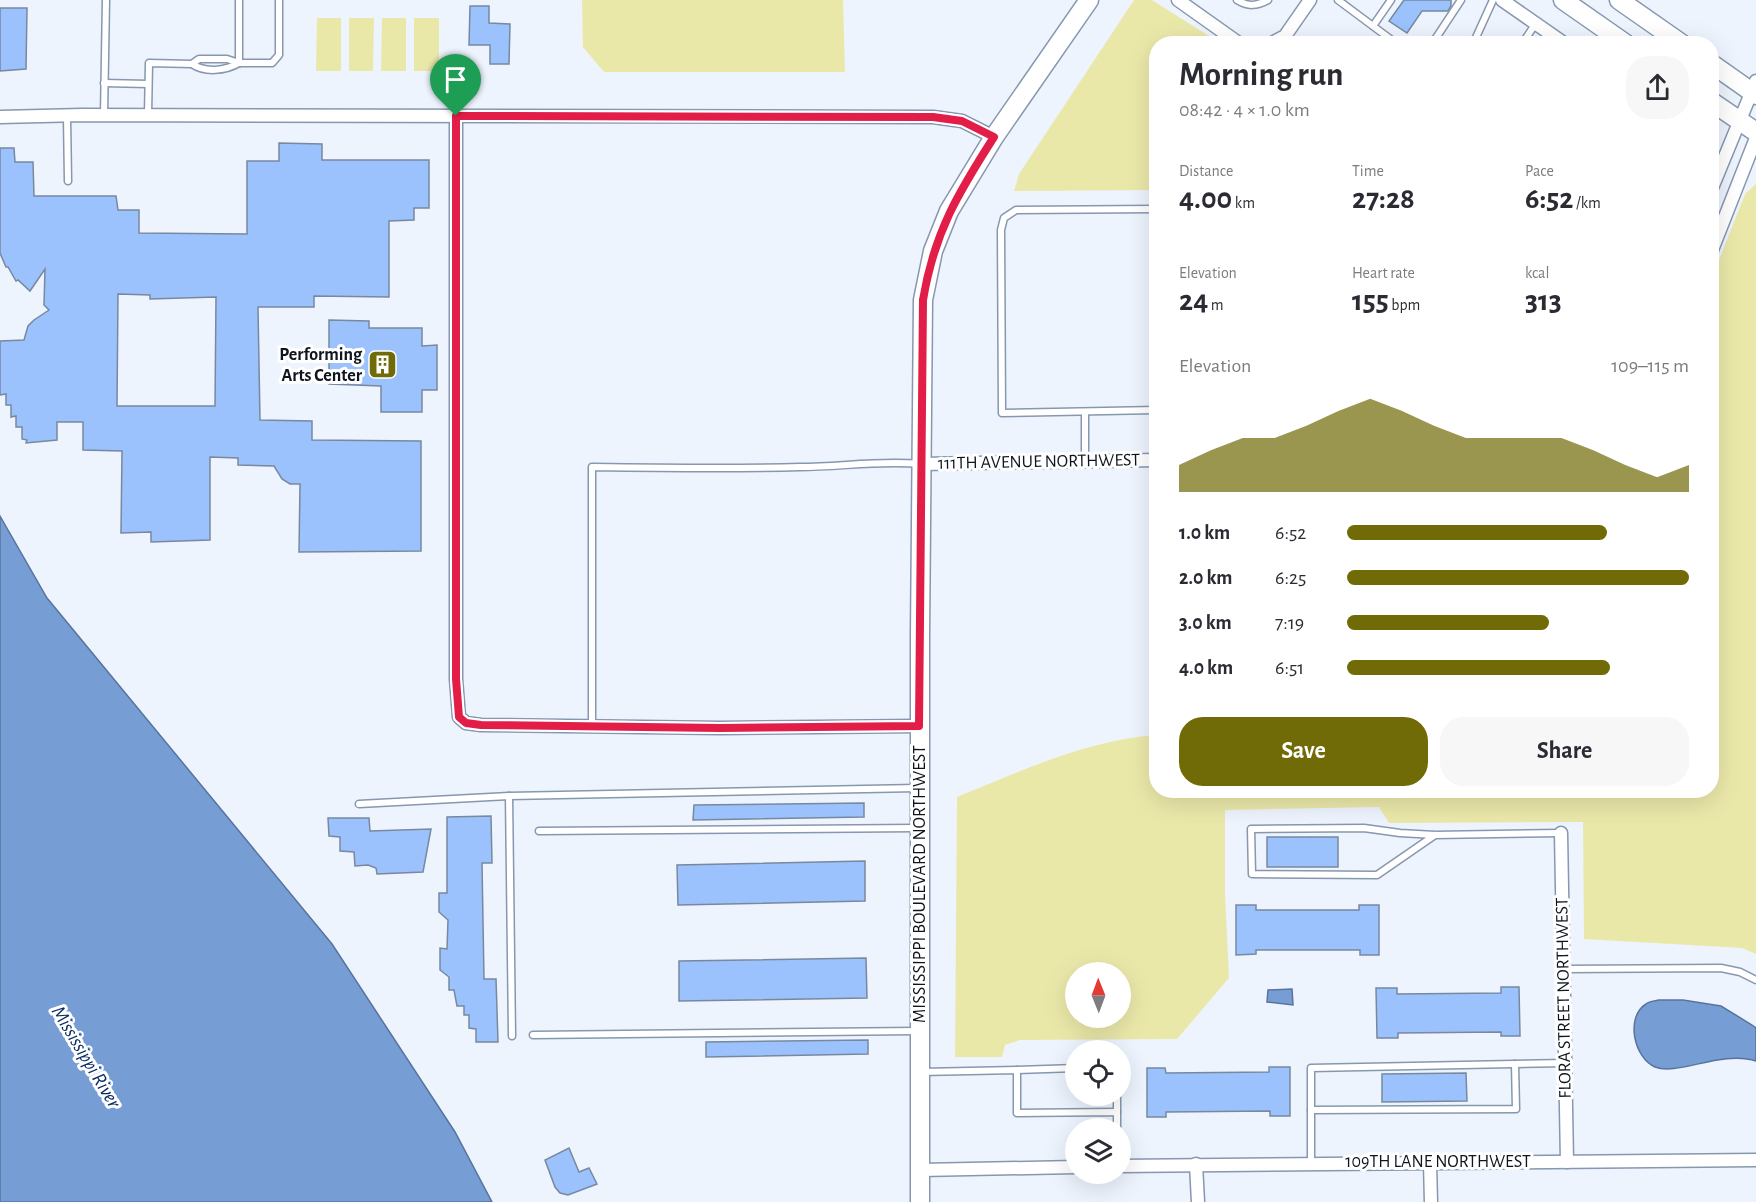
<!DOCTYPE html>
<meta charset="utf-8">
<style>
body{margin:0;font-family:"Alegreya Sans",sans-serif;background:#f7f7f7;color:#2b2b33;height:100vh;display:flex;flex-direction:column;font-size:22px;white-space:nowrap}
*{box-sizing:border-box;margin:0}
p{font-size:20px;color:#7c7c81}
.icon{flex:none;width:33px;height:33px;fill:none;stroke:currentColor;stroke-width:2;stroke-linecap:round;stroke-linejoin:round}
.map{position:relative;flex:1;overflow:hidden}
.side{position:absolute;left:1149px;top:36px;width:570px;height:762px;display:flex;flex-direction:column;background:#fff;border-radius:24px;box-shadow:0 6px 24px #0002}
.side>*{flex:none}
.needle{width:39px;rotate:359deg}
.fabs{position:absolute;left:1065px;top:962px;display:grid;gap:12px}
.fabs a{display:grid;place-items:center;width:66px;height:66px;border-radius:50%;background:#fff;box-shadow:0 6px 24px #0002;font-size:30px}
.pin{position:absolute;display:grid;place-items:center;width:51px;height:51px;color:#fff;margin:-62px -26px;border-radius:50% 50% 50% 0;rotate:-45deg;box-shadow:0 0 6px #0007}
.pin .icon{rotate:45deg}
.round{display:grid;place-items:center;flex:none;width:63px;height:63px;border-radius:24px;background:#f7f7f7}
.overview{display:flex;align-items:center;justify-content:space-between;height:102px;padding:0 30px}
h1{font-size:33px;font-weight:600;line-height:45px}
.stats{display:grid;grid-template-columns:repeat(3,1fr);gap:9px;height:102px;padding:6px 30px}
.stats div{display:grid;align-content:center}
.stats b{font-size:30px;font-weight:600}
.stats small{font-size:16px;font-weight:400}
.stats p{font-size:16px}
.chart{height:168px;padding:12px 30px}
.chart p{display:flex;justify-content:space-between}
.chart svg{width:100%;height:108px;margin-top:6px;fill:#706b06;opacity:.7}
.cta{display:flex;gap:12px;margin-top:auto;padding:12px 30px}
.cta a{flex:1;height:69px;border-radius:24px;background:#706b06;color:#fff;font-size:24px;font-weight:600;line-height:69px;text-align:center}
.cta a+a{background:#f7f7f7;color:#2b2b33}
ul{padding:0 30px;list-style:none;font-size:20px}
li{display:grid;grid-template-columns:96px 72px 1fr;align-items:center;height:45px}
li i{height:15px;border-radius:8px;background:#706b06}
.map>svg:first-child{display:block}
.green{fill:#eae8a9;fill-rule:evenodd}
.water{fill:#779dd5;stroke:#58749e;stroke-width:1.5}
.building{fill:#9bc2fc;stroke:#78889f;stroke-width:1.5;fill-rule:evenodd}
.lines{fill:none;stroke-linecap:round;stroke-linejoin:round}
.lane-casing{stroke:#8797af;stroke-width:9}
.street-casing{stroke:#8797af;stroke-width:15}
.secondary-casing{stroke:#8797af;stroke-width:21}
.lane{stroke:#fff;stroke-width:6}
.street{stroke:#fff;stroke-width:12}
.secondary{stroke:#fff;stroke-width:18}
.route-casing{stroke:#fff;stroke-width:12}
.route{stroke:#e11d48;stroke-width:8}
.labels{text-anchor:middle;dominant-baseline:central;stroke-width:6;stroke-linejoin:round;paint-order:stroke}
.poi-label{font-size:18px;font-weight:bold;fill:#0f151e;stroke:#fff;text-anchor:end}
.street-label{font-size:18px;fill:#0f151e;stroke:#fff}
.water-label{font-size:20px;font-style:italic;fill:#0a2d60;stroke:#fff}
</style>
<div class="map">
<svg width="1756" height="1202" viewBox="0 0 1756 1202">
<rect width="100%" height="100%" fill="#edf4fe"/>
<g class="green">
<path d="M582 0H843L845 72H604L583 47Z"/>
<path d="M1134 0H1152L1220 43 1156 44V190L1014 191 1019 174Z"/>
<path d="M317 18H341V71H316Z"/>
<path d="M349 18H374L373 71H349Z"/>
<path d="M382 18H406V71H381Z"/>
<rect x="414" y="18" width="25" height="53"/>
<path d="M1756 184V954L1742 948 1584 939 1583 822 1389 823 1379 807 1225 810V893L1229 978 1177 1039 1020 1040 1005 1045 1002 1057H955L957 797C1021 771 1087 740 1156 735V790H1712V278L1745 194ZM1076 972H1120V1017H1076Z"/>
</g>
<g class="water">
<path d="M0 516 47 598 332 944 455 1132 492 1202H0Z"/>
<path d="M1292 989 1293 1005 1267 1002 1268 990Z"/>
<path d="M1659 1000H1683L1721 1006 1752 1025 1756 1028V1061C1721 1050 1678 1076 1655 1067 1634 1058 1625 1017 1646 1004 1649 1001 1656 1001 1659 1000Z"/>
</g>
<g class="building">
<path d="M1404 0H1451V6L1448 11H1422L1407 33 1389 21Z"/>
<path d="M470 6H489V23L510 24 509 64H490V45H469Z"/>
<path d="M0 8H27L26 69 0 71Z"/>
<path d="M279 143 322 144V160H429V208H414V220L389 221V297L314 296V307H258L260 420 312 421V440L421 441V551L299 552 300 484H290L282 479 274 466 238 465V458L210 457V540L151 542V532L121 533 122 451 83 450V422H57V440L26 443 27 440 22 439V427H16V416L11 417V405H6V394L0 395V341L24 340 28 326 34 320 49 310 44 305 45 269 30 291 18 280 16 281 8 267H6L0 253V148H14L15 162H33L34 196H116L118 210H139V233L247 234V161H279ZM118 294 150 295V299L216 297 215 406H117Z"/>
<path d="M329 320 369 321V328H422V346L437 345V390H422V412H381V386L329 384Z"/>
<path d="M864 803V817L693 820 694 805Z"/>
<path d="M491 816 492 863H482L484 979H496L498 1042H476V1029L469 1028V1015H464V1006H457L454 990H449V977L440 970V948L447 949 448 920 439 912V893H447V817Z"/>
<path d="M328 818H369L370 831 431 829 423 872 377 874 376 868 368 865 355 866 354 852 340 851V837L329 836Z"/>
<rect x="1267" y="837" width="71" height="30"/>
<path d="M865 861V901L678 905 677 865Z"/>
<path d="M1236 905H1256V910H1359V905H1379V955H1360V950H1256V954L1236 955Z"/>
<path d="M866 958 867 998 679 1001V961Z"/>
<path d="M1501 987H1519L1520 1036H1501V1032L1398 1033V1038H1377L1376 988H1397V994L1501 993Z"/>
<path d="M868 1040V1054L706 1057V1042Z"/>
<path d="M1269 1067H1290V1116H1270V1111L1166 1112V1117H1147V1068H1165L1166 1073 1269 1072Z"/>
<path d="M1466 1073 1467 1101 1382 1102V1074Z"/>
<path d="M569 1148 579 1172 589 1168 597 1184 568 1195 560 1193 555 1187 545 1160Z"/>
</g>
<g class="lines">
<defs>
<g id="lane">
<path d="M1237 0C1248 7 1257 6 1268 0"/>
<path d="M1338 0 1397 44"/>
<path d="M1373 26 1391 0"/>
<path d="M1432 44 1461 0"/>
<path d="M1473 44 1493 0"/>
<path d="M1522 44 1536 23"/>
<path d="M239 63V0"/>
<path d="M192 64C205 73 225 71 239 63"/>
<path d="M104 83 148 84"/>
<path d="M104 115 106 0"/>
<path d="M148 115 149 63 192 64 199 59H227L239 63H272L279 55V0"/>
<path d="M67 116 68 181"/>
<path d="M1156 209 1016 210 1004 218 1001 230 1002 413 1156 410"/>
<path d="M1085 412V461"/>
<path d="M592 726V467C662 468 731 469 800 467 840 467 880 460 920 464"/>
<path d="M509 796 512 1036"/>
<path d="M359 804 509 796 917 788"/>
<path d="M539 831 917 828"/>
<path d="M1435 835 1377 875 1252 874 1251 829 1364 828 1400 833 1435 835 1561 833"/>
<path d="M1565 969 1721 968 1740 972 1756 980"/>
<path d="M533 1035 917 1031"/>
<path d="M1017 1070 1076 1068"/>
<path d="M921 1072 1017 1070V1113L1117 1112V1128"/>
<path d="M1311 1110 1516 1109 1515 1064"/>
<path d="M1117 1112V1095"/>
<path d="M1311 1163V1068L1565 1063"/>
</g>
<g id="street">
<path d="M1178 0 1240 44"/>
<path d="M1502 0 1565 44"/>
<path d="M1270 44 1285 36 1310 0"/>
<path d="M456 116V679L459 717 466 723 481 725 720 728 919 726"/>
<path d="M0 117 82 115 933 117 962 121 994 137"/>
<path d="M1712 188 1756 81"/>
<path d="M1712 250 1756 138"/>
<path d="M921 464 1156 460"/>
<path d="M1561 833 1567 1162"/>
<path d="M1430 1163 1431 1202"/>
<path d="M1196 1164 1198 1202"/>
<path d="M1120 1166 1756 1160"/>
<path d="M921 1170 1076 1167"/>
</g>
<g id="secondary">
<path d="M1563 0 1626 44"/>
<path d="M1619 0 1682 44"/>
<path d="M1712 64 1756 95"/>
<path d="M1712 102 1756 132"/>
<path d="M920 1202V635L923 300 933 251 949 211 994 137 1089 0"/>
</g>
</defs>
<use href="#lane" class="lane-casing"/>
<use href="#street" class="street-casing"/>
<use href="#secondary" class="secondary-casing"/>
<use href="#lane" class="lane"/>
<use href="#street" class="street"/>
<use href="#secondary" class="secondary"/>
</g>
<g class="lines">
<defs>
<path id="route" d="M456 116 933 117 962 121 994 137C958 193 934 233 923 300L919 726 720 728 481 725 466 723 459 717 456 679Z"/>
</defs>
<use href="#route" class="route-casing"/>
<use href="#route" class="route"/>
</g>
<defs>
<symbol id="building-square" viewBox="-11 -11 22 22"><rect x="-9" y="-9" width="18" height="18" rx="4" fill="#706b06" stroke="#fff"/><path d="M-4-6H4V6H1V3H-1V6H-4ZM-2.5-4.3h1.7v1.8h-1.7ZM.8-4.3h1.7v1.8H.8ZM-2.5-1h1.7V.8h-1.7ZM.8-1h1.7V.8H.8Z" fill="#fff"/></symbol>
</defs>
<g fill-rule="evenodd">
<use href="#building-square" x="366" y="348" width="33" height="33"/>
</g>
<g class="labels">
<g class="poi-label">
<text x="362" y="355">Performing<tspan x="362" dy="21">Arts Center</tspan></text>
</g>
<g class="street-label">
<text transform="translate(1039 462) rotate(-1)">111TH AVENUE NORTHWEST</text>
<text transform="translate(920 884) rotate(-90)">MISSISSIPPI BOULEVARD NORTHWEST</text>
<text transform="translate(1564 998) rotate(-91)">FLORA STREET NORTHWEST</text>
<text x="1438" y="1162">109TH LANE NORTHWEST</text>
</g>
<g class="water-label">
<text transform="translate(86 1057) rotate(59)">Mississippi River</text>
</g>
</g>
</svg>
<div class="fabs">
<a><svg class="needle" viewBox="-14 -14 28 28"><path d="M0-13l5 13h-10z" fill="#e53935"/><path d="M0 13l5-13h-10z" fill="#7c7c81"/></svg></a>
<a><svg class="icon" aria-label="locate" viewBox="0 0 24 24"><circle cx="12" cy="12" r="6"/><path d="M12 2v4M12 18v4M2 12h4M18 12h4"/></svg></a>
<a><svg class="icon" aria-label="layers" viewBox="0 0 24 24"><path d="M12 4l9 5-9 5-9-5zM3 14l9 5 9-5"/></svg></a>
</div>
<div class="pin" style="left:456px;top:116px;background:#1e9e55"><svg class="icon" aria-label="arrive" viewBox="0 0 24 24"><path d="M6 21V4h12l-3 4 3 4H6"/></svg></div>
<section class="side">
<div class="overview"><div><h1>Morning run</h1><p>08:42 · 4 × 1.0 km</p></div><a class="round"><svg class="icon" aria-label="share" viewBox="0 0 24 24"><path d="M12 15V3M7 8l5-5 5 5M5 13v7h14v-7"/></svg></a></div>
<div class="stats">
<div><p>Distance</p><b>4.00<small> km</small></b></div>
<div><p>Time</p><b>27:28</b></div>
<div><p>Pace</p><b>6:52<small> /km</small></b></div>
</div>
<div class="stats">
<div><p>Elevation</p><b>24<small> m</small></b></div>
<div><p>Heart rate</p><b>155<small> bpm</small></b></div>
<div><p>kcal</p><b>313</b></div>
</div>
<div class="chart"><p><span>Elevation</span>109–115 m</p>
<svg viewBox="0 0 160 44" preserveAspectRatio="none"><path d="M0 44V33L10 27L20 22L30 22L40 17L50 11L60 6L70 11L80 17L90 22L100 22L110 22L120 22L130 27L140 33L150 38L160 33V44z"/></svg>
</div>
<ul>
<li><b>1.0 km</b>6:52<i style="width:76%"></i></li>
<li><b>2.0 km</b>6:25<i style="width:100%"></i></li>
<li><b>3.0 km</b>7:19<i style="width:59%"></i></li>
<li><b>4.0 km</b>6:51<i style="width:77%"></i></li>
</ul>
<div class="cta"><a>Save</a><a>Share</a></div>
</section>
</div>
